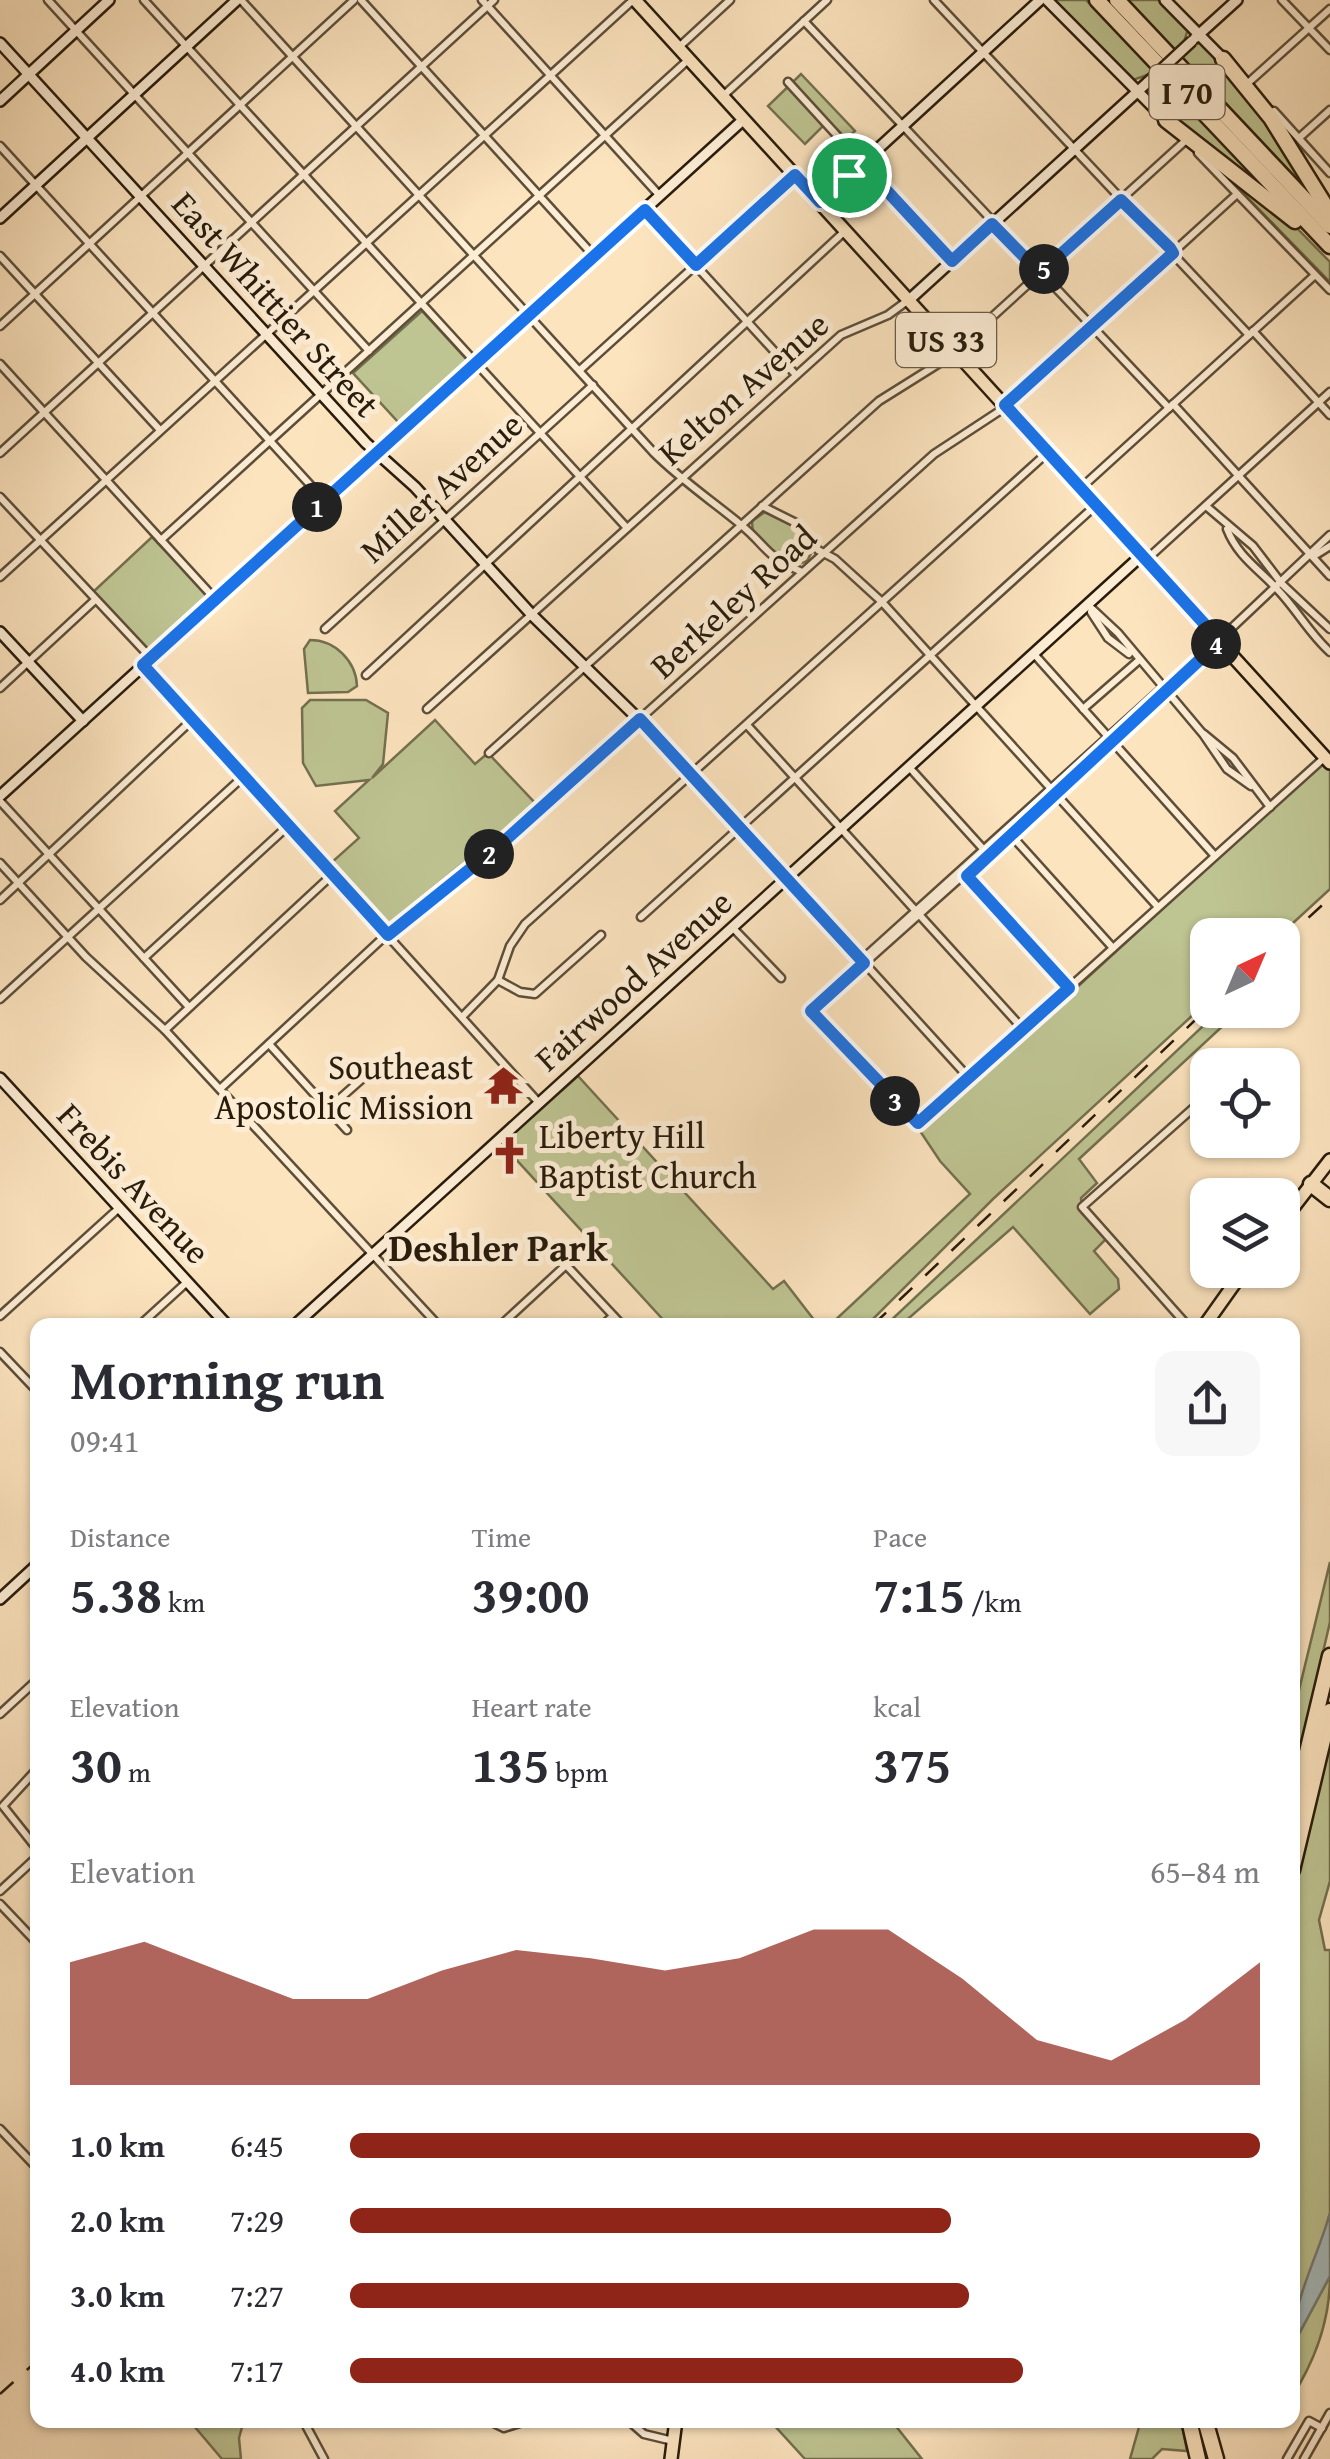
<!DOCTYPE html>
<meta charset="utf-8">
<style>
body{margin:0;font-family:"Gentium Book Plus",serif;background:#f7f7f7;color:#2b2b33;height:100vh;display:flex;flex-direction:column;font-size:38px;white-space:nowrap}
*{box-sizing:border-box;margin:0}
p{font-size:32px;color:#7c7c81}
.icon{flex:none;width:55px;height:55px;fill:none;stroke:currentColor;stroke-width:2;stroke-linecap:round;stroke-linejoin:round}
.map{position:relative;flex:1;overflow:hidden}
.panel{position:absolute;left:30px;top:1318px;width:1270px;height:1110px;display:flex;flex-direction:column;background:#fff;border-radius:20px;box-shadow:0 2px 8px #0004}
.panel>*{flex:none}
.needle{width:65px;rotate:44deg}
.fabs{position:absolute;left:1190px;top:918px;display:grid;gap:20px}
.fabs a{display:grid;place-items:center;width:110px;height:110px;border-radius:20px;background:#fff;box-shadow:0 2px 8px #0004;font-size:50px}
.pin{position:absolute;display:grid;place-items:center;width:85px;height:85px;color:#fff;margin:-42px;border:5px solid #fff;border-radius:50%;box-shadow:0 2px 10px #0007}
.km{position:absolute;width:50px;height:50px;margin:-25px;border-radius:50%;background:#222;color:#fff;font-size:28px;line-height:50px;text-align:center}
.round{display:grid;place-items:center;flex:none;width:105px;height:105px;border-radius:20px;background:#f7f7f7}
.overview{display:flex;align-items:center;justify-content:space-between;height:170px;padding:0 40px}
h1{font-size:55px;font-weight:700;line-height:75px}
.figures{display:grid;grid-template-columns:repeat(3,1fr);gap:15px;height:170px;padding:10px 40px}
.figures div{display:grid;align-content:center}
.figures b{font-size:50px;font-weight:700}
.figures small{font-size:28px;font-weight:400}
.figures p{font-size:28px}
.chart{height:280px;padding:20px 40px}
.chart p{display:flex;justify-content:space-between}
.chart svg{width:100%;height:180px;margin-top:10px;fill:#8f2418;opacity:.7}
ul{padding:0 40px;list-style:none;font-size:32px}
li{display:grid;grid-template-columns:160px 120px 1fr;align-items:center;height:75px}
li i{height:25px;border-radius:12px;background:#8f2418}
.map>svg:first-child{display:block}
.green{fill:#bec492;stroke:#73704f;stroke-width:2.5}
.water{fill:#a6bbbe;stroke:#747b77;stroke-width:2.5}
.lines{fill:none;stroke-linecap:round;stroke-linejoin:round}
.street-casing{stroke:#5d4e39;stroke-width:11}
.secondary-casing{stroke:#281c0c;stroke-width:14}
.primary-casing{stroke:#281c0c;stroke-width:16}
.highway-casing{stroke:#281c0c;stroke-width:19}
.street{stroke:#fdedd5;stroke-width:6}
.secondary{stroke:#fdedd5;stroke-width:9}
.primary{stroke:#fce4bf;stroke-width:11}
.highway{stroke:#fce4bf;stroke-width:14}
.rail{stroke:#281c0c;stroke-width:2.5;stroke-dasharray:18 18;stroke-linecap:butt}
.secondary-bridge-casing{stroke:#281c0c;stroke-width:14;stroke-linecap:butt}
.secondary-bridge{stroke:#fdedd5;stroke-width:9}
.route-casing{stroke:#fff;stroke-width:20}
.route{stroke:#1a73e8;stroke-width:12}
.labels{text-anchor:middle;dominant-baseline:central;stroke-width:10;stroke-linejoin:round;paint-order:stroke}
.shield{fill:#fdedd5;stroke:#685b48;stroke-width:2.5}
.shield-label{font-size:32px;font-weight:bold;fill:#281c0c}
.street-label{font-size:35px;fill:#281c0c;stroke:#fdedd5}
.poi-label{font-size:35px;fill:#281c0c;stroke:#fdedd5;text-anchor:end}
.neighbourhood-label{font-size:38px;font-weight:bold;fill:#281c0c;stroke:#fdedd5}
</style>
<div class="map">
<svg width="1330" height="2459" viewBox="0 0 1330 2459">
<rect width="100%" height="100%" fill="#fce4bf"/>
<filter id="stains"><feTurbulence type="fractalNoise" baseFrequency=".002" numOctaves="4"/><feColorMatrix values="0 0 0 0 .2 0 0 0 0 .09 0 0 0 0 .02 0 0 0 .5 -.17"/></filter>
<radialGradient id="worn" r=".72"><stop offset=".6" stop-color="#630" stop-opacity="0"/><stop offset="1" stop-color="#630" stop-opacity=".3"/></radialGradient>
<g class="green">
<path d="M1054 0H1086L1265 188 1169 117 1144 92 1154 82 1147 75 1133 80Z"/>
<path d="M1128 0H1159L1188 29 1184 42 1189 48 1201 42 1239 80 1314 197Z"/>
<path d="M801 74 855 131 846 139 828 121 805 144 768 106Z"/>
<path d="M1198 147 1285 216 1330 262V282Z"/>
<path d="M422 311 468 361 399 423 353 373Z"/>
<path d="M765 512 798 526 813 550 807 561C784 571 769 549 753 534L752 521Z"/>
<path d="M152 537 209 597 150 652 93 592Z"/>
<path d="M310 640C335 640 356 661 357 686L348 692 308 693 304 649Z"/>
<path d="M310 700H366L388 713 383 764 372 778 435 720 475 764 488 753 536 804 387 925 331 863 359 838 335 811 369 780 316 786 303 763 302 708Z"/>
<path d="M1323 762 1330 769V889L1280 935H1208L1207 1002 993 1199 867 1325H830L970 1194 940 1161 920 1131Z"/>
<path d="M1220 1010H1240L1079 1159 1097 1183 1081 1198 1082 1213 1106 1239 1094 1251 1118 1279 1119 1289 1090 1314 1013 1227 901 1325H886Z"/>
<path d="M578 1076 773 1289 784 1281 818 1325H668L502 1144Z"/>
<path d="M1330 1562V1622L1293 1781V1715Z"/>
<path d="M1330 1740V1881L1319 1920 1325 1950H1330V2213L1313 2272 1293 2316V1898Z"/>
<path d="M1330 2276C1330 2319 1317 2357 1293 2395V2345Z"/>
<path d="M189 2420H244L239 2438 241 2459H222Z"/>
<path d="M755 2420H891L922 2459H805L772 2423Z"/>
<path d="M1141 2420H1181L1187 2451 1162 2449 1152 2459H1130Z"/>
</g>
<path class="water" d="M1330 2213V2276L1293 2345C1292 2302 1318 2256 1330 2213Z"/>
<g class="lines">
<defs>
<g id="street">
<path d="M48 0 369 351"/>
<path d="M144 0 627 528"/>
<path d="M241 0 654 453C681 480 711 500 740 524 768 547 763 555 802 572"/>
<path d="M361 0 594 256"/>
<path d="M482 0 660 196"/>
<path d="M934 0 1249 335"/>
<path d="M1282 0 1330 50"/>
<path d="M804 21 1169 408"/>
<path d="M679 47 730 0"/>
<path d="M788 82 952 261"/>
<path d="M1248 83 1330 9"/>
<path d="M723 96 827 0"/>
<path d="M1274 111 1330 173"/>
<path d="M1299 138 1330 110"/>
<path d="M0 146 324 500"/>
<path d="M1198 153 1330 290"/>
<path d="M645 210 796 375"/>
<path d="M0 256 160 430"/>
<path d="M0 326 354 0"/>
<path d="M1253 331 1330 415"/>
<path d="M0 364 215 599"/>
<path d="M580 370 794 176"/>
<path d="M1173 404 1330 576"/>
<path d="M0 453 494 0"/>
<path d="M1081 488 1315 275"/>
<path d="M0 497 151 658"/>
<path d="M762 506 800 525 818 550 835 559 882 602 1158 907"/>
<path d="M1206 506 1253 546 1282 584 1330 629"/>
<path d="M1227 529C1238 557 1259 569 1278 590 1297 610 1309 633 1330 652"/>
<path d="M161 540 688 60"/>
<path d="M1314 556 1330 546"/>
<path d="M1146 560 1330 392"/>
<path d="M0 577 633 0"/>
<path d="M1088 605 1118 633 1203 734 1227 769 1251 786"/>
<path d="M1091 612 1108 638 1129 654"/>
<path d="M325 629 593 385"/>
<path d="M1034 654 1215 856"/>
<path d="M143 665 539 1103"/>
<path d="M366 675 845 231"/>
<path d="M0 688 95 600"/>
<path d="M427 709 841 335 888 315 907 301"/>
<path d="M1083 709 1138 661"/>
<path d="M747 725 1023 1029"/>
<path d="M1204 734 1233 758 1270 807"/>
<path d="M489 753 879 401 946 359 1185 141"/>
<path d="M1324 758 919 1123 811 1011 1164 696 1165 691 1330 535"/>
<path d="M909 767 985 851"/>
<path d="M0 801 188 1006"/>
<path d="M1011 835 1113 948"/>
<path d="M0 863 86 957 165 1030 438 1325"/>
<path d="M967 876 1069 988"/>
<path d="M787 878 969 1078"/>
<path d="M0 900 193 719"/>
<path d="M641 917 1095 506"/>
<path d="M732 927 781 978"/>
<path d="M144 958 289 825"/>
<path d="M865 963 868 954 1159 691H1165"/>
<path d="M498 980 520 992 535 994 601 935"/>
<path d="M0 999 244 776"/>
<path d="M462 1017 498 980 510 946 525 924 1047 453"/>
<path d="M165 1030 333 874"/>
<path d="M269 1044 347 1130"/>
<path d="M220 1089 411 912 500 845 934 454 998 412 1237 194"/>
<path d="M328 1109 363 1078"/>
<path d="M0 1316 119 1208"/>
<path d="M140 1325 187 1282"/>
<path d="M501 1325 566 1265 622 1325"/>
<path d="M603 1325 613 1316"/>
<path d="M1187 1325 1082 1207 1208 1095"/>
<path d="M0 1352 38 1392"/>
<path d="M0 1714 38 1679"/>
<path d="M38 1768 3 1806 38 1850"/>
<path d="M0 1891 38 1856"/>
<path d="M0 1904 38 1944"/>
<path d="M0 2129 38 2169"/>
<path d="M303 2420 324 2459"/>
<path d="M488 2420 504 2428 529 2420"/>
<path d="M628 2420 644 2434 673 2441"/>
<path d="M1287 2459 1309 2421 1322 2428"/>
<path d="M1304 2459 1330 2413"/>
</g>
<g id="secondary">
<path d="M1047 0 1166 120"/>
<path d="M1165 0 1223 59"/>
<path d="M1195 38 1237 0"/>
<path d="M0 43 366 443 415 487 532 615 663 743 787 878"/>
<path d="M0 101 109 0"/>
<path d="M820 202 1040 0"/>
<path d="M0 218 237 0"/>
<path d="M909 300 1148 82"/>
<path d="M0 632 83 721"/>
<path d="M0 796 744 119"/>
<path d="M0 1078 227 1325"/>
<path d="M295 1325 1142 555"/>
<path d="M0 1599 38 1564"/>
</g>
<g id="primary">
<path d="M635 0 1330 763"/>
<path d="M1282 1222 1330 1160"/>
<path d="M1205 1325 1244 1270"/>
<path d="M671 2459 676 2420"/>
</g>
<g id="highway">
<path d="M1097 0 1330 246"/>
<path d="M1117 0 1330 226"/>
<path d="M1223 59 1271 118 1330 213"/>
<path d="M1166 120 1295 221"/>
<path d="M1311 1184 1330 1199"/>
<path d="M1292 1815 1330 1656"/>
<path d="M1292 1870 1330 1711"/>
<path d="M1189 2420 1198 2459"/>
<path d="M1205 2420 1216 2459"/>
</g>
</defs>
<use href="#street" class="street-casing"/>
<use href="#secondary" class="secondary-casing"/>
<use href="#primary" class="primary-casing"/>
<use href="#highway" class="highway-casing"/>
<use href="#street" class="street"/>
<use href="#secondary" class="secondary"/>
<use href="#primary" class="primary"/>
<use href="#highway" class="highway"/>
<g class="rail">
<path d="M1282 942 1330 898"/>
<path d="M873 1325 1208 1008"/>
<path d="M0 2394 38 2360"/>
</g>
<defs>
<path id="secondary-bridge" d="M1148 82 1192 41"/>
</defs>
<use href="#secondary-bridge" class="secondary-bridge-casing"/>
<use href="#secondary-bridge" class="secondary-bridge"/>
</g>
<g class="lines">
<defs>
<path id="route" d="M862 164 952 261 992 224 1040 273 1121 200 1170 248 1173 253 1005 405 1220 641 967 876 1069 988 918 1123 811 1011 864 963 640 719 500 845 388 935 143 665 645 210 696 265 795 175 820 202Z"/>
</defs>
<use href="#route" class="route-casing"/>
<use href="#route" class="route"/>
</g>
<defs>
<symbol id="temple-bare" viewBox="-9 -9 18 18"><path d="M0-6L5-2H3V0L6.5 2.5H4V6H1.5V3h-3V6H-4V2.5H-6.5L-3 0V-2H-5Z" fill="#8f2418" stroke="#fdedd5" stroke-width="2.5" paint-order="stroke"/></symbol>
<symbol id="church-bare" viewBox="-9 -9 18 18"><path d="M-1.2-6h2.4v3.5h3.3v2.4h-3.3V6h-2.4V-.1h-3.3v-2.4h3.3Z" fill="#8f2418" stroke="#fdedd5" stroke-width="2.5" paint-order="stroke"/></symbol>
</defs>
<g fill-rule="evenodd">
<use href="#temple-bare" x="476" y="1058" width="55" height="55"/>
<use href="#church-bare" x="482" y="1128" width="55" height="55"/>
</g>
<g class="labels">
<g class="shield">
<rect x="1149.5" y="65" width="75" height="54" rx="8"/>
<rect x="896" y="313" width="100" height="54" rx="8"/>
</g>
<g class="shield-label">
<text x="1187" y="92">I 70</text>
<text x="946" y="340">US 33</text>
</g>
<g class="street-label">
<text transform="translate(276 304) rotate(48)">East Whittier Street</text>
<text transform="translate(743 388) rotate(-41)">Kelton Avenue</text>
<text transform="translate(441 487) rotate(-42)">Miller Avenue</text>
<text transform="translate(733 601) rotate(-42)">Berkeley Road</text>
<text transform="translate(633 980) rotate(-42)">Fairwood Avenue</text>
<text transform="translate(134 1183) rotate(47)">Frebis Avenue</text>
</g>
<g class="poi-label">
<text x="473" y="1066">Southeast<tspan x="473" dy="40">Apostolic Mission</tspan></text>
<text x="539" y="1135" text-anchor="start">Liberty Hill<tspan x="539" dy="40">Baptist Church</tspan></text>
</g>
<g class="neighbourhood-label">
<text x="498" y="1247">Deshler Park</text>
</g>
</g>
<rect width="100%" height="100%" filter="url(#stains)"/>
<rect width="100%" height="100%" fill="url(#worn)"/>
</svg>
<div class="fabs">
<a><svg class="needle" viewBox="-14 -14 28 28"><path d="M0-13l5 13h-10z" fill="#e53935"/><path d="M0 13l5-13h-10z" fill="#7c7c81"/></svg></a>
<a><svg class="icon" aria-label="locate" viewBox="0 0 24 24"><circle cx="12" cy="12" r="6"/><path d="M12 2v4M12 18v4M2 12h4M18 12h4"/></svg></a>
<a><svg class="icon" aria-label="layers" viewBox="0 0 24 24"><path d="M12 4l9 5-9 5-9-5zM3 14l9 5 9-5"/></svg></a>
</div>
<div class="pin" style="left:849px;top:175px;background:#1e9e55"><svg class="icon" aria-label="arrive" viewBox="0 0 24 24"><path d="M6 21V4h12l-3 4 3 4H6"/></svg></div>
<b class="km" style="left:317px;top:507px">1</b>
<b class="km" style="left:489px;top:854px">2</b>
<b class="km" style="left:895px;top:1101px">3</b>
<b class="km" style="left:1216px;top:644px">4</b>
<b class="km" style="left:1044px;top:269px">5</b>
<section class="panel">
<div class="overview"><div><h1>Morning run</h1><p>09:41</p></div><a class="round"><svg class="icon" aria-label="share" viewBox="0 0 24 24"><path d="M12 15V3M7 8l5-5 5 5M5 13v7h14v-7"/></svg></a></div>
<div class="figures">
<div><p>Distance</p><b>5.38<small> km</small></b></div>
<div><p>Time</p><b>39:00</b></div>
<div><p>Pace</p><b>7:15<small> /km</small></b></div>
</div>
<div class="figures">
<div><p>Elevation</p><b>30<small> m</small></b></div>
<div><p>Heart rate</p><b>135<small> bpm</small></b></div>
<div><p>kcal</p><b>375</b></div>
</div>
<div class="chart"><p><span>Elevation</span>65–84 m</p>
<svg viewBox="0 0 160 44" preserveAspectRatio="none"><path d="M0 44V14L10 9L20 16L30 23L40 23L50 16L60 11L70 13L80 16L90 13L100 6L110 6L120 18L130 33L140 38L150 28L160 14V44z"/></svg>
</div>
<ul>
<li><b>1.0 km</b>6:45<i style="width:100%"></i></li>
<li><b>2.0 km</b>7:29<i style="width:66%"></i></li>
<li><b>3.0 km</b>7:27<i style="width:68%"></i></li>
<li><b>4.0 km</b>7:17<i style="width:74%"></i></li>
</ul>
</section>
</div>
